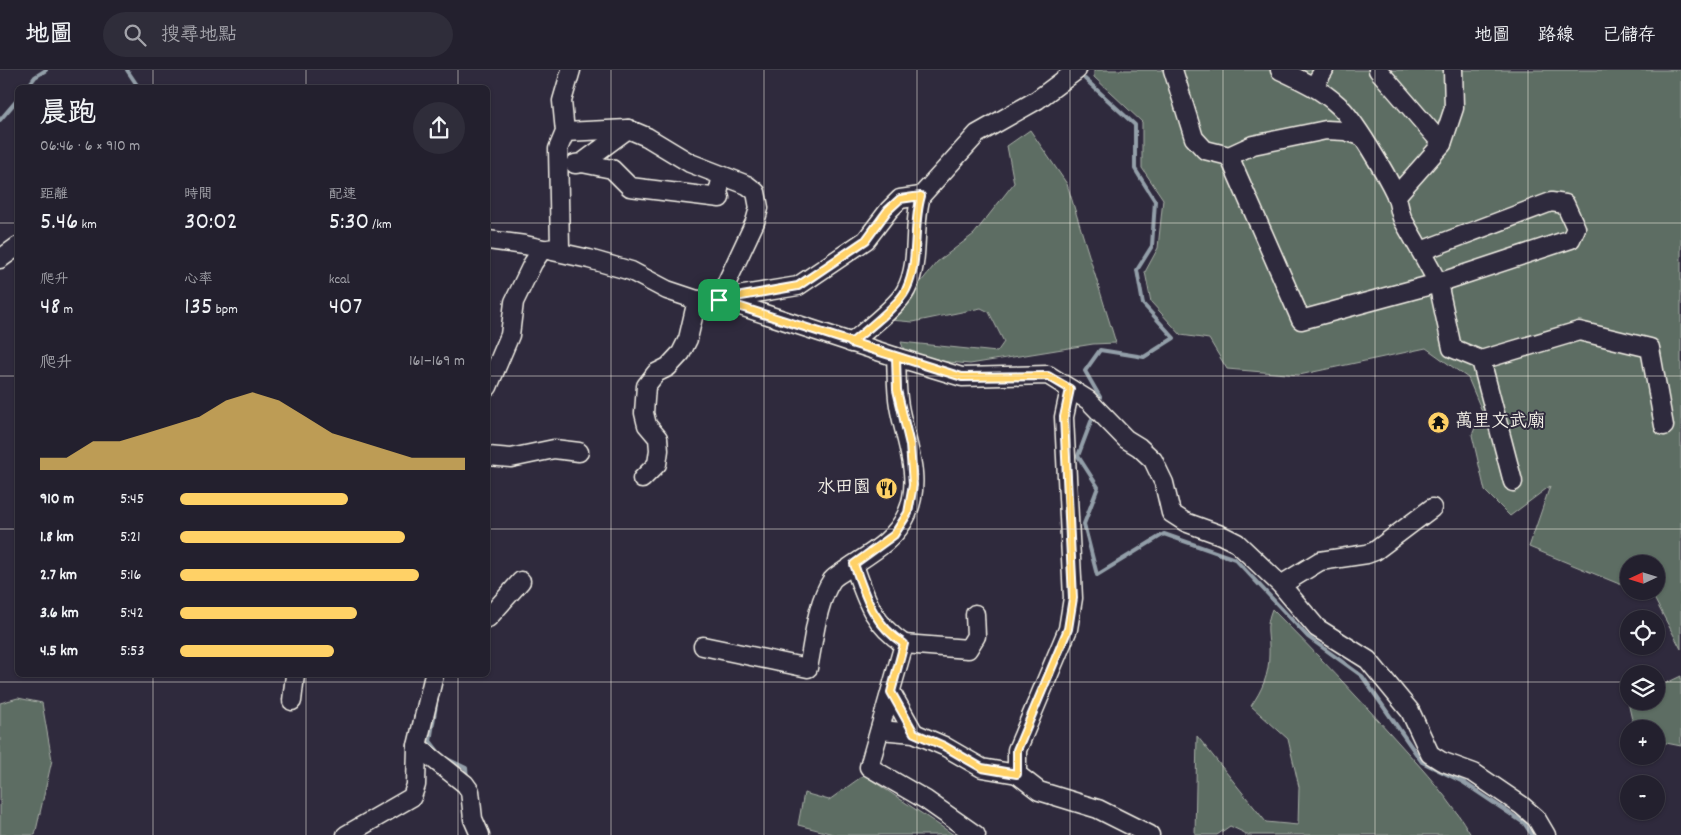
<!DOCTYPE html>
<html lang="zh-TW">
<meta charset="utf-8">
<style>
body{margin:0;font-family:Dekko,"LXGW WenKai TC",sans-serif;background:#2f2d3a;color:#f1f3f6;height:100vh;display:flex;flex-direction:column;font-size:19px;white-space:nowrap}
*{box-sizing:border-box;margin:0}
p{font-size:16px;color:#a3a3aa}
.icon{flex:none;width:28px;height:28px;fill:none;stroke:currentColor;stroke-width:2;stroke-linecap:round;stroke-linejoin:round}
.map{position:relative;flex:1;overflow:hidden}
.drawer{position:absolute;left:15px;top:15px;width:475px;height:592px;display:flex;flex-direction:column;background:#23202e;border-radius:8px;box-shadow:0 1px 4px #0004,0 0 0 1px #403e4a}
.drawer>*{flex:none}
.needle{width:32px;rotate:266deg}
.controls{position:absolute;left:1620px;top:485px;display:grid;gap:10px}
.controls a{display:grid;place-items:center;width:45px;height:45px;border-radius:50%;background:#23202e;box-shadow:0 1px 4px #0004,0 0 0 1px #403e4a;font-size:25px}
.pin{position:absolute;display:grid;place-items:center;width:42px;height:42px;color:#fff;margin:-21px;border-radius:10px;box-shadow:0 2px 8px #0006}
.round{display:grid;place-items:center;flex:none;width:52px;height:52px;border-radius:26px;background:#2f2d3a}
.summary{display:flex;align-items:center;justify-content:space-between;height:85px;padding:0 25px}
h1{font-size:28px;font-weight:600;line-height:38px}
.stats{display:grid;grid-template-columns:repeat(3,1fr);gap:8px;height:85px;padding:5px 25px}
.stats div{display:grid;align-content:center}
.stats b{font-size:25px;font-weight:600}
.stats small{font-size:14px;font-weight:400}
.stats p{font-size:14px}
.chart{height:140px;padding:10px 25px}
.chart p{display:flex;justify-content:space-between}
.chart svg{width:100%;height:90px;margin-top:5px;fill:#ffd166;opacity:.7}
ul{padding:0 25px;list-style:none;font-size:16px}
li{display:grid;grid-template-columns:80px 60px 1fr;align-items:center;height:38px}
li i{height:12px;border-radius:6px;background:#ffd166}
header{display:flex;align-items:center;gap:30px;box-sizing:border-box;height:70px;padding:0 25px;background:#23202e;border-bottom:1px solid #403e4a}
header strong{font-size:24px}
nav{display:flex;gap:28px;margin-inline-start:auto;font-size:18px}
.search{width:350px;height:45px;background:#2f2d3a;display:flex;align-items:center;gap:12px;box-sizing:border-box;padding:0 18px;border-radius:28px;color:#a3a3aa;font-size:19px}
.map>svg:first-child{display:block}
.green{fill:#5d6d64;stroke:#a8afa6}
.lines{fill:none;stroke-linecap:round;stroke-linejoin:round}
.stream{stroke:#939fa9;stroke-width:4}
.minor-casing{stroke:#f4f1e8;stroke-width:21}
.minor{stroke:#2f2a3d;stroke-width:18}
.route-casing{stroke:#fff;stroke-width:10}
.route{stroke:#ffd166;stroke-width:6}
.grid{fill:none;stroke:#f4f1e8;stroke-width:1;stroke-opacity:0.55}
.labels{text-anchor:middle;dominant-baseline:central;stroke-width:4;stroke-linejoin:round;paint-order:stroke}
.poi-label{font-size:18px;fill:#f4f1e8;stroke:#2f2a3d;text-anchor:start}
</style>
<header>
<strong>地圖</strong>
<div class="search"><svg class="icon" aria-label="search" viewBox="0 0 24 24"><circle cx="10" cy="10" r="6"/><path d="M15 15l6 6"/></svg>搜尋地點</div>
<nav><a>地圖</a><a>路線</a><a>已儲存</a></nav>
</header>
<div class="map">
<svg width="1681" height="765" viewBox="0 0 1681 765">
<rect width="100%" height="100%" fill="#2f2a3d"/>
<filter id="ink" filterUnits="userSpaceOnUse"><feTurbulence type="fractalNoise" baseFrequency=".02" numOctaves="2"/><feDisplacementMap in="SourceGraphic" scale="10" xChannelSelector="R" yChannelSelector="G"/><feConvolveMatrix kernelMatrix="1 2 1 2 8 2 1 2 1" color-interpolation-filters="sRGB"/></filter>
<g filter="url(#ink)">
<g class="green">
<path d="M1094 0H1681V579L1654 528 1637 521H1656V494H1629V518L1529 477 1550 416 1510 446 1485 421 1472 365 1482 341 1468 308 1426 278 1299 305 1227 299 1209 269 1181 265 1151 232 1145 202 1158 178 1163 129 1142 98V52L1094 7Z"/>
<path d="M1030 60 1067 114 1116 273 1093 274 970 294 938 291 905 283 901 272 997 282 1004 272 989 242 981 238 913 252 890 250 937 192 974 164 1014 113 1007 76Z"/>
<path d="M1272 539C1315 582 1357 626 1398 672 1424 701 1452 731 1471 765H1245V763L1230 756 1217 765H1195L1197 666 1266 752 1298 755 1299 717 1288 669 1251 636C1262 620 1269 605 1269 585 1270 565 1264 559 1272 539Z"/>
<path d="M1681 606V676L1656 671V659H1634L1628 632 1656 631V618Z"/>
<path d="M18 628 42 633 52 690 35 765H0V633Z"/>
<path d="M864 705 954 765H837L798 755 804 723 829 730Z"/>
</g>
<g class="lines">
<g class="stream">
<path d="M127 0 139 18"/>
<path d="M1085 9 1135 55V99L1155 131 1152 176 1137 200 1143 234 1174 268 1144 287 1100 280 1085 301 1100 327"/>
<path d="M27 18 35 7 46 0"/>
<path d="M0 50 18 29"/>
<path d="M1092 349 1078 386 1098 417 1084 454 1097 505 1164 464 1235 489 1308 567 1362 606 1422 692 1463 712 1524 753 1532 765"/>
<path d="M436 635 430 671 440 684"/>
<path d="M445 688 466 698 467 708"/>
</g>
<defs>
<g id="minor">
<path d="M1173 0 1194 68 1205 80 1229 86 1253 75 1326 60 1345 61 1361 66"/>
<path d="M1280 0C1301 10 1321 19 1338 35 1354 49 1386 104 1396 125 1399 133 1399 141 1403 150 1415 171 1427 192 1438 213L1571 169 1576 158 1565 134 1551 132 1421 181"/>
<path d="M1378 0 1442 74"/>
<path d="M1314 16 1324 0"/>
<path d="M565 62 628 59 647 67 690 93 747 115 756 122 759 138 755 152 719 229 798 216 866 170 889 140 900 129 921 126"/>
<path d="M1229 86 1301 250 1438 213 1452 278 1481 290 1579 261 1650 278 1664 356"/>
<path d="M582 93 612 99 630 117 720 128 718 123 722 106"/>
<path d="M575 94 582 93 628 59"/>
<path d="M1396 126 1442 74 1454 38 1453 0"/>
<path d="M488 170 525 175 589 189 631 201 667 220 697 230 719 229 896 287C897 303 896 319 899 336 905 371 923 408 907 444 896 469 873 482 850 497 845 501 836 505 832 510 816 534 814 570 808 598L703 576"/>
<path d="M0 189 18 176"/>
<path d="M851 273C865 261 899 235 906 220 921 191 912 156 921 126L977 64 1037 30 1077 0"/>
<path d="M896 287 962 307 1048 305 1088 330 1126 369 1139 377 1153 390 1164 413 1171 443 1185 452 1221 465 1237 473 1281 515 1317 558 1368 590 1410 641 1430 684 1441 691 1474 703 1521 735 1536 748 1546 765"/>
<path d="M1481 290 1513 412"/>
<path d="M488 317 510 265 514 232 533 193 542 180 560 177 558 79 565 62 562 31 571 0"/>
<path d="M1070 319 1064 347 1073 528 1068 559 1017 680V704L1039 721 1098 739 1150 765"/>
<path d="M488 386 511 388 554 379 579 382"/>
<path d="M642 409 657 394 659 380 658 368 647 355 644 343 646 316 656 303 668 297 681 283 688 269 697 230"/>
<path d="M854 495C866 529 872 553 904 574L869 697 926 730 976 765"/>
<path d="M1281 515 1320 491 1367 484 1375 481 1432 438"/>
<path d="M488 548 521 511"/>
<path d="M904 574 968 579 976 566 975 544"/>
<path d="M891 622 914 663"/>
<path d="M292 631 295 605"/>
<path d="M880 660 914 663 944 676 982 698 1017 704"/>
<path d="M417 676 465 714 470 721 473 749 480 765"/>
<path d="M346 765 412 727 416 715 417 676 434 605"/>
</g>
</defs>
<use href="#minor" class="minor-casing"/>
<use href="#minor" class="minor"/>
</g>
</g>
<g class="lines" filter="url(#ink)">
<defs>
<path id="route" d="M719 230 962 307 1048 306 1070 319 1064 347 1073 528 1068 559 1017 680V704L982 698 944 676 914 663 891 622 904 574C873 554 866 528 854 494L894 465 908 443 913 415 910 375 897 320 896 287 851 273C865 261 899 235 906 220 920 191 912 156 921 126L900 129 888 140 866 170 798 216 719 230"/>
</defs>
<use href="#route" class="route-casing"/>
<use href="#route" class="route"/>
</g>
<path class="grid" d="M153 0V18M306 0V18M458 0V18M611 0V765M764 0V765M917 0V765M1070 0V765M1223 0V765M1375 0V765M1528 0V765M0 153H18M488 153H1681M0 306H18M488 306H1681M0 459H18M488 459H1681M153 605V765M306 605V765M458 605V765M0 612H1629M1656 612H1681"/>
<defs>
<symbol id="temple-disc" viewBox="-11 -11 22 22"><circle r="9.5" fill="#ffd166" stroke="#2f2a3d"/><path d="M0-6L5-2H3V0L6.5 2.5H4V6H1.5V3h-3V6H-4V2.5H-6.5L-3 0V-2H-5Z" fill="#111"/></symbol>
<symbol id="restaurant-disc" viewBox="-11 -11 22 22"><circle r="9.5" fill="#ffd166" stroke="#2f2a3d"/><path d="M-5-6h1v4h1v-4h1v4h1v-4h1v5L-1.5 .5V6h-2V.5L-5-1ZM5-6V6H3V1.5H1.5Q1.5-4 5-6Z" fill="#111"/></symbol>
</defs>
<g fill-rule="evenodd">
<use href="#temple-disc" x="1426" y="340" width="25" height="25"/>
<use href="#restaurant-disc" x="874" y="406" width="25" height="25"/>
</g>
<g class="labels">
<g class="poi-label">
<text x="1455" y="352">萬里文武廟</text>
<text x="871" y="418" text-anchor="end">水田園</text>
</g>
</g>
</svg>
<div class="controls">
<a><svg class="needle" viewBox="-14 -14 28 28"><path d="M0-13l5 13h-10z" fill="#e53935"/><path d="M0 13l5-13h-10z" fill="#a3a3aa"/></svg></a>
<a><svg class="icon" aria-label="locate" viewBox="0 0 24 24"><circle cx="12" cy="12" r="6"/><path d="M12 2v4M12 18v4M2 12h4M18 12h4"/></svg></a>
<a><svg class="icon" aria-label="layers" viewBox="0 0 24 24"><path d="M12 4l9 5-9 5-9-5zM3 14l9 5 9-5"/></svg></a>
<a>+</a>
<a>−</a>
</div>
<div class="pin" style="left:719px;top:230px;background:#1e9e55"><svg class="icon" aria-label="arrive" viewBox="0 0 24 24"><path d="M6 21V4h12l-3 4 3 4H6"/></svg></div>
<section class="drawer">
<div class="summary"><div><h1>晨跑</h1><p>06:46 · 6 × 910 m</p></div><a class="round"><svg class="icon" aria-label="share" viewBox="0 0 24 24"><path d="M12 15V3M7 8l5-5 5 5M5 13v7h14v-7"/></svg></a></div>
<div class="stats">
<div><p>距離</p><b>5.46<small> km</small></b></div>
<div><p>時間</p><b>30:02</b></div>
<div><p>配速</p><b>5:30<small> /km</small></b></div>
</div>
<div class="stats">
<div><p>爬升</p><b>48<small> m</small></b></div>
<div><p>心率</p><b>135<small> bpm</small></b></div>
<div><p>kcal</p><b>407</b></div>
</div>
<div class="chart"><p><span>爬升</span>161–169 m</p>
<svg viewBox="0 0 160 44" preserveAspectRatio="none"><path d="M0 44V38L10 38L20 30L30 30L40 26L50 22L60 18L70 10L80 6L90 10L100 18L110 26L120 30L130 34L140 38L150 38L160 38V44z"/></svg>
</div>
<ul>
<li><b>910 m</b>5:45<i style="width:59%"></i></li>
<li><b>1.8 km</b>5:21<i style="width:79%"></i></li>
<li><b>2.7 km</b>5:16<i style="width:84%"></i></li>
<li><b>3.6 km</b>5:42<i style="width:62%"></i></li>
<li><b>4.5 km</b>5:53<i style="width:54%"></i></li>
</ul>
</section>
</div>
